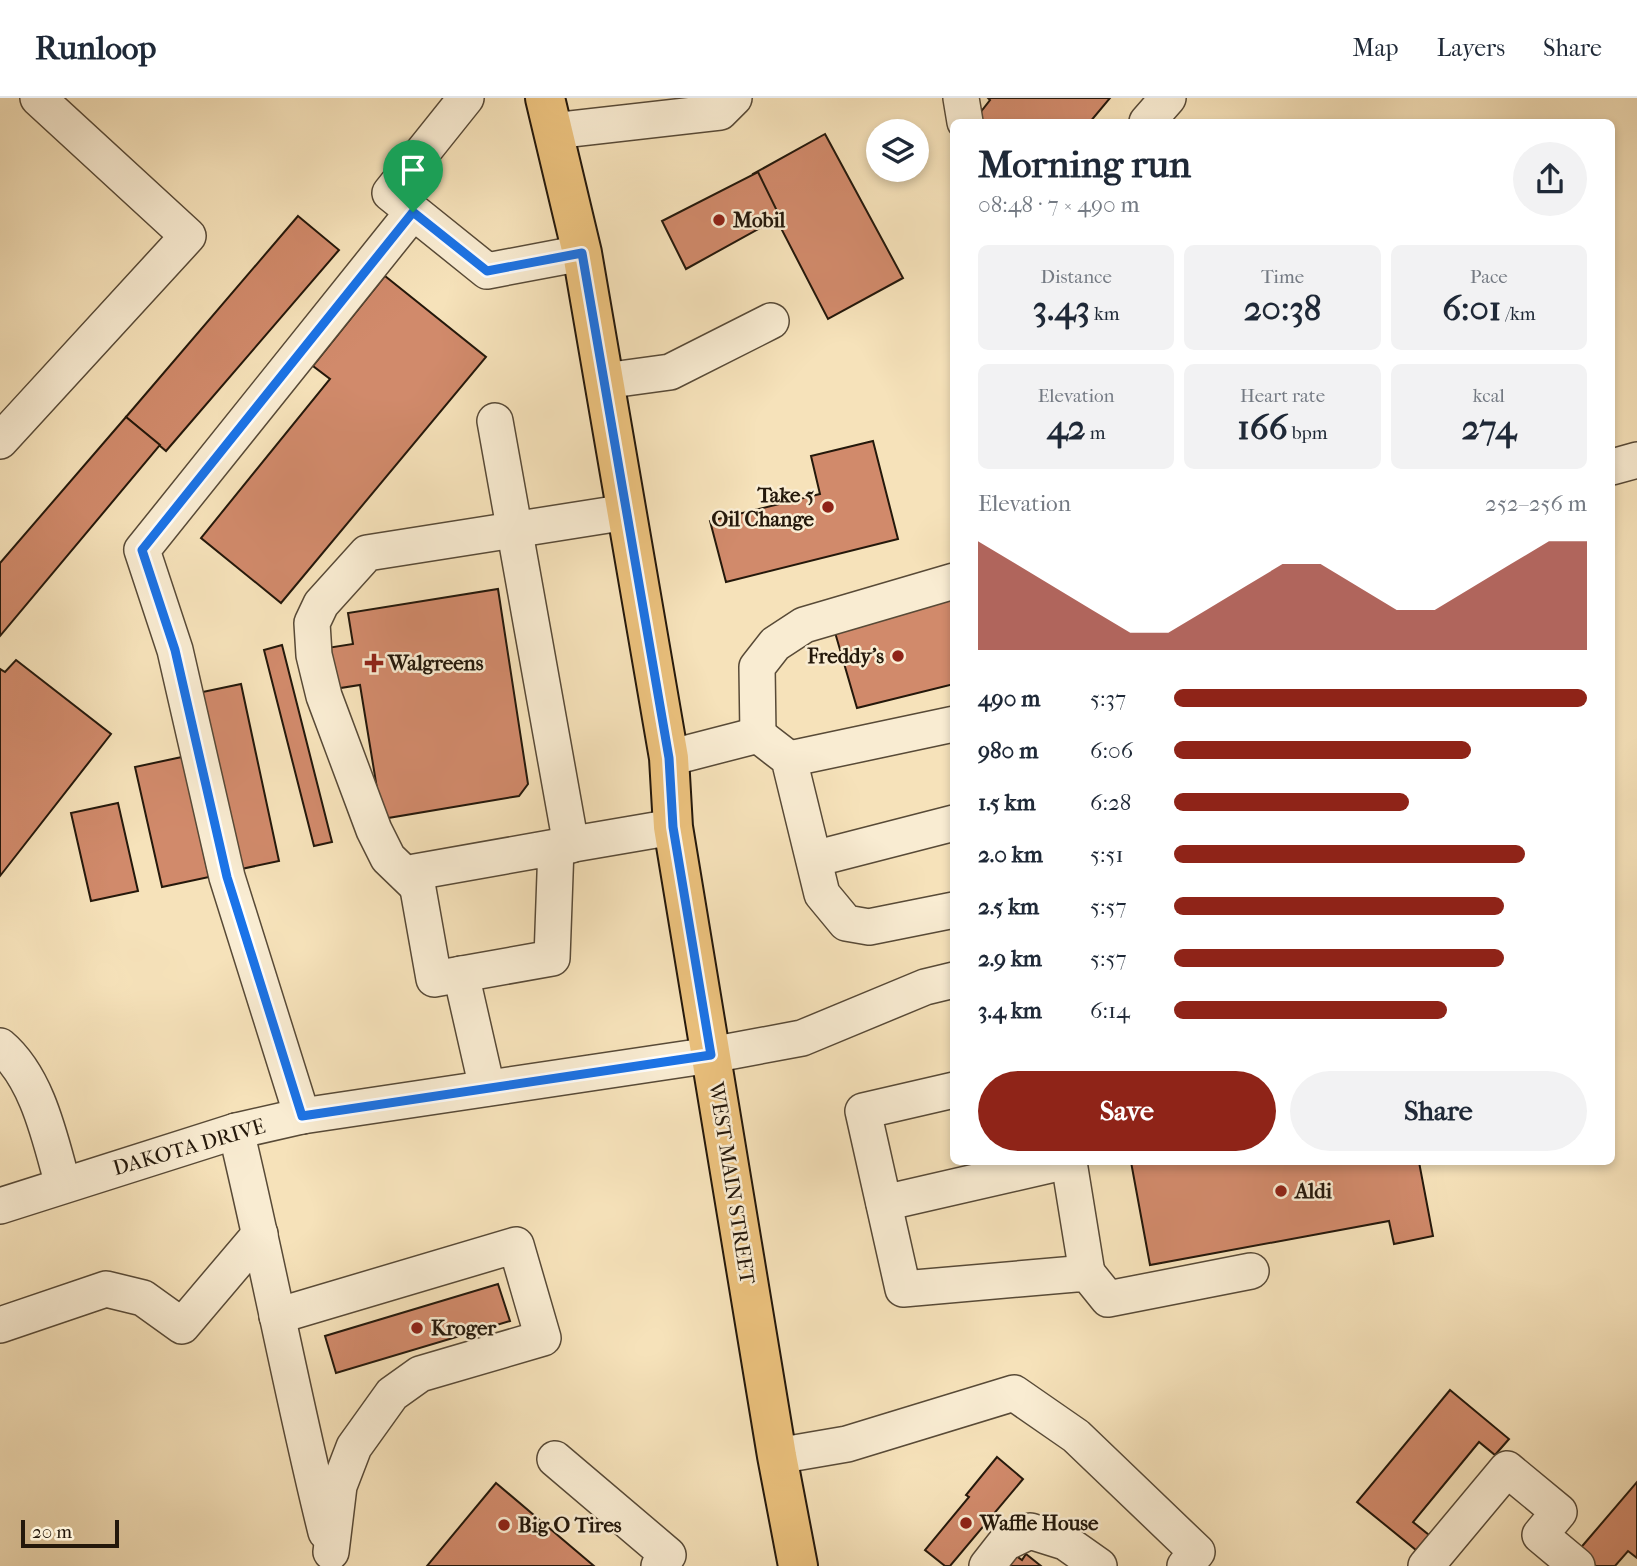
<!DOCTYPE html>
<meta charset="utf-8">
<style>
body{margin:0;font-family:"IM FELL French Canon",serif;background:#f2f2f3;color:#1f2937;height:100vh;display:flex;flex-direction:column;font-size:26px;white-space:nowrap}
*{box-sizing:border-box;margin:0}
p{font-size:23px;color:#747a83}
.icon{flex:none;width:38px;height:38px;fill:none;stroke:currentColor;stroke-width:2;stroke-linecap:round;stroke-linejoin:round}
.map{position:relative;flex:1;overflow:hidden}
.side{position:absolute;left:950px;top:21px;width:665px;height:1046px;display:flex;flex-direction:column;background:#fff;border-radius:10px;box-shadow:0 4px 10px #0003}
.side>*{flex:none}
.fabs{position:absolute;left:866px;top:21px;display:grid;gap:14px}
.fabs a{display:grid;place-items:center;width:63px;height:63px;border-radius:50%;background:#fff;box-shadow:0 4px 10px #0003;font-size:35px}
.scale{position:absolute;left:21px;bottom:18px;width:98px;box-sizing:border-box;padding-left:7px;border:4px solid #24180b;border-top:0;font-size:19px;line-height:24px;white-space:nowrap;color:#24180b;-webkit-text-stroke:5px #f9ecd2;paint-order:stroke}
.pin{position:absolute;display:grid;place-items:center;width:60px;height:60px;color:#fff;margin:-72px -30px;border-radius:50% 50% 50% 0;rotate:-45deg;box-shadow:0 0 7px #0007}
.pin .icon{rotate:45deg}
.round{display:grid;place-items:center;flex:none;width:74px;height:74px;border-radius:37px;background:#f2f2f3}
.head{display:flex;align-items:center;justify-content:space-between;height:119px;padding:0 28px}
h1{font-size:38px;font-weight:700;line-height:52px}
.figures{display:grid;grid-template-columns:repeat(3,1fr);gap:10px;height:119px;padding:7px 28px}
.figures div{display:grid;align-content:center;border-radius:10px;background:#f2f2f3;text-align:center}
.figures b{font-size:35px;font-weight:700}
.figures small{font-size:19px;font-weight:400}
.figures p{font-size:19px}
.chart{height:196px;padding:14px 28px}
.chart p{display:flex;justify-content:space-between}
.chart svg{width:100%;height:126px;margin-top:7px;fill:#8f2418;opacity:.7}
.primary-button{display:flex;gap:14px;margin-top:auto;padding:14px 28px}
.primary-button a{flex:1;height:80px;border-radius:42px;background:#8f2418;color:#fff;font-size:28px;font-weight:700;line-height:80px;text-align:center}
.primary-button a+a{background:#f2f2f3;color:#1f2937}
ul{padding:0 28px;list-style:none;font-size:23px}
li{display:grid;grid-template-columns:112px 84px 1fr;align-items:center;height:52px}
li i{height:18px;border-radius:9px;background:#8f2418}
header{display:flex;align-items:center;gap:42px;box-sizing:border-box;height:98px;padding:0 35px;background:#fff;border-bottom:2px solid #e0e1e3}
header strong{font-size:33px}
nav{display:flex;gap:38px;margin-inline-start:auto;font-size:24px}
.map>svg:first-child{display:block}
.building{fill:#d18a6b;stroke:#24180b;stroke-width:2}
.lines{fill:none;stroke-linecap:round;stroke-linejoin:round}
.minor-casing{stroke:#584a37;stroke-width:38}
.major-casing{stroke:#24180b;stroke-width:42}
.minor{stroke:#f9ecd2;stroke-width:35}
.major{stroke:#ebc17d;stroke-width:38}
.route-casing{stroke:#fff;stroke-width:14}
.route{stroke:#1a73e8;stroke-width:9}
.poi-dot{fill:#8f2418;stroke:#f9ecd2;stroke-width:2.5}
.labels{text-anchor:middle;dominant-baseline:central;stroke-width:5;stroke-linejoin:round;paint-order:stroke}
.poi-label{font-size:21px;font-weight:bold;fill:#24180b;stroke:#f9ecd2;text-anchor:start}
.street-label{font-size:21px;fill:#24180b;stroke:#f9ecd2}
</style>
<header>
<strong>Runloop</strong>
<nav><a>Map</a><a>Layers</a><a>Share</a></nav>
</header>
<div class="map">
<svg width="1637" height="1468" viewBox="0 0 1637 1468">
<rect width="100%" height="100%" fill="#f6e2ba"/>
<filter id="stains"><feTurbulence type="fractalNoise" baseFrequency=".00286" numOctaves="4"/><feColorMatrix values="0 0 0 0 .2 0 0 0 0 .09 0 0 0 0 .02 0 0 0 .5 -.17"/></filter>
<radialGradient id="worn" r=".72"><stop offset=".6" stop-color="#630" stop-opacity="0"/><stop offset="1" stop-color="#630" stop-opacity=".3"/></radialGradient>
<g class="building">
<path d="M988 0H1110L1090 24H981L976 20 990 2Z"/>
<path d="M825 36 903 180 828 221 753 76Z"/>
<path d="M758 74 780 119 686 171 662 123Z"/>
<path d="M298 118 339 152 166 353 126 319Z"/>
<path d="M385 178 486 259 281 505 201 440 330 281 313 268Z"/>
<path d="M126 319 160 347 0 538V465Z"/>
<path d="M873 343 898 441 726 484 710 423 820 396 811 358Z"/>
<path d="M498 491 528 686 519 698 382 721 360 587 334 591 327 550 353 546 348 515Z"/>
<path d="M954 499V586L857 610 834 531Z"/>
<path d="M282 547 332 744 314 748 264 552Z"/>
<path d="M16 562 111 636 0 778V571L5 574Z"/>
<path d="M241 586 279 763 232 773 193 596Z"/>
<path d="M182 659 209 779 162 789 135 669Z"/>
<path d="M118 705 138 793 91 803 71 715Z"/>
<path d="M1131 1064H1419L1433 1138 1394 1146 1389 1123 1150 1167Z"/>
<path d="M498 1186 510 1223 336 1275 325 1238Z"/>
<path d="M1450 1292 1509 1341 1495 1357 1479 1344 1413 1424 1429 1437 1416 1452 1357 1404Z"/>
<path d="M997 1359 1023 1381 950 1468H945L925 1452 969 1399 966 1397Z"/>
<path d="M1637 1384V1460L1628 1453 1615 1468H1596L1578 1453Z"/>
<path d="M496 1385 594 1468H427Z"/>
<path d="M1026 1456 1041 1468H1006L1015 1457 1022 1462Z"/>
</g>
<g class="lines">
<defs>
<g id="minor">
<path d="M466 0 390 95 487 173 582 155"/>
<path d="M961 0 965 24"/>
<path d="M1147 24 1168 0"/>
<path d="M553 33 720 14 734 0"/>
<path d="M604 283 670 274 771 223"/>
<path d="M495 323 571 747"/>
<path d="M0 343 188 138 38 0"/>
<path d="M1612 369 1637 362"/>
<path d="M758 637 757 569 775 546 804 527 954 483"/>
<path d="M669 660 758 637 789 661 822 796 846 825 869 829 954 812"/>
<path d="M789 661 954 626"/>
<path d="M556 749 415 774 434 881 552 860 556 749 673 729"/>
<path d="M814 761 954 725"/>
<path d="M417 788 388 760 374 732 324 598 314 557 312 525 321 506 367 455 627 414"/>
<path d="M461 876 487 990"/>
<path d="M0 948C38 980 50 1041 63 1087"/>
<path d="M954 992 863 1013 903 1191 1087 1175 1108 1201 1251 1173"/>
<path d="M302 1018 227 779 175 552 142 452 413 114"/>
<path d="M236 1033C268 1166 293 1301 326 1434"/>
<path d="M1069 1064 1087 1175"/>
<path d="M884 1105 1063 1064"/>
<path d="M0 1108 236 1033 302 1018 711 957 802 940 925 889 954 882"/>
<path d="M277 1218 516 1147 543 1240 420 1276 392 1296 354 1349 339 1388 331 1454"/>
<path d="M0 1227 106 1191 143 1200 182 1228 260 1136"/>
<path d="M777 1358 847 1346 1014 1295 1076 1338 1197 1454 1185 1468"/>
<path d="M555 1361 668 1457 659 1468"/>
<path d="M987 1468 1005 1445 1030 1433 1065 1444 1099 1468"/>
<path d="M1426 1468 1507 1371 1559 1414 1540 1437 1577 1468"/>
</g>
<path id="major" d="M545 0 582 155 669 660 673 729 777 1358 798 1468"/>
</defs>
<use href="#minor" class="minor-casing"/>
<use href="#major" class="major-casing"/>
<use href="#minor" class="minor"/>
<use href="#major" class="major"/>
</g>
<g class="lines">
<defs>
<path id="route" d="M413 114 487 173 582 155 669 660 673 729 711 957 302 1018 227 779 175 552 142 452Z"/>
</defs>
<use href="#route" class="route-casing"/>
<use href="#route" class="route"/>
</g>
<g class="poi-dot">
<circle cx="719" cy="122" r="7"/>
<circle cx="828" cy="409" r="7"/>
<circle cx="898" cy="558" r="7"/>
<path d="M370.5 554.5h7v7h7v7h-7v7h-7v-7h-7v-7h7z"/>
<circle cx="1281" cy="1093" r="7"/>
<circle cx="417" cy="1230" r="7"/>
<circle cx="966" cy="1425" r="7"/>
<circle cx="504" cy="1427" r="7"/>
</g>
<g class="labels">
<g class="poi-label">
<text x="733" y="122">Mobil</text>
<text x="814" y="397" text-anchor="end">Take 5<tspan x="814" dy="24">Oil Change</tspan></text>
<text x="884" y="558" text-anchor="end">Freddy's</text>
<text x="388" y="565">Walgreens</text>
<text x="1295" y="1093">Aldi</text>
<text x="431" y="1230">Kroger</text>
<text x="980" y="1425">Waffle House</text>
<text x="518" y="1427">Big O Tires</text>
</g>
<g class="street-label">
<text transform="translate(189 1049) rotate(-16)">DAKOTA DRIVE</text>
<text transform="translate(732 1085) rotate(81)">WEST MAIN STREET</text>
</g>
</g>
<rect width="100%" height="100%" filter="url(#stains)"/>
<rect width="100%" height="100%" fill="url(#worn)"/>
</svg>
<div class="fabs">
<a><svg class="icon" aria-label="layers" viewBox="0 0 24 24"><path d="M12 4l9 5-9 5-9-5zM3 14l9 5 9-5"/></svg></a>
</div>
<div class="scale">20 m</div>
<div class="pin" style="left:413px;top:114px;background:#1e9e55"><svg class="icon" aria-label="arrive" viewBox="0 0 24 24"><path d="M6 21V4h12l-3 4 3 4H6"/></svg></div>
<section class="side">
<div class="head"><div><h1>Morning run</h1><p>08:48 · 7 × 490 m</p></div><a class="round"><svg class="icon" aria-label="share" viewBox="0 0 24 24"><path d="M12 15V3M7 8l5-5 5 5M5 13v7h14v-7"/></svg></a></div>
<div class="figures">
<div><p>Distance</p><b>3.43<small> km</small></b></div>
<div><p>Time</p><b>20:38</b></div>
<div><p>Pace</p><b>6:01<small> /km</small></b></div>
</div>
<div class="figures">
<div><p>Elevation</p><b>42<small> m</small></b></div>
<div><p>Heart rate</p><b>166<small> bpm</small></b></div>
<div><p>kcal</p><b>274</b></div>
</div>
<div class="chart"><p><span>Elevation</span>252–256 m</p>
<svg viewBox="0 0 160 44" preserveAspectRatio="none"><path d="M0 44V6L10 14L20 22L30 30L40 38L50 38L60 30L70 22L80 14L90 14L100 22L110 30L120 30L130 22L140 14L150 6L160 6V44z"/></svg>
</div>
<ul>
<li><b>490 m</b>5:37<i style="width:100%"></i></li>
<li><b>980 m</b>6:06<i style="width:72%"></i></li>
<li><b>1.5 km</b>6:28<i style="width:57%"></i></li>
<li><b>2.0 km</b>5:51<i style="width:85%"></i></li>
<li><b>2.5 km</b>5:57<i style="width:80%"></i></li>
<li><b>2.9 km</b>5:57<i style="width:80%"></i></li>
<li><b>3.4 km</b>6:14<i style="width:66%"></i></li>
</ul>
<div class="primary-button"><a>Save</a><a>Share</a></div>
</section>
</div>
